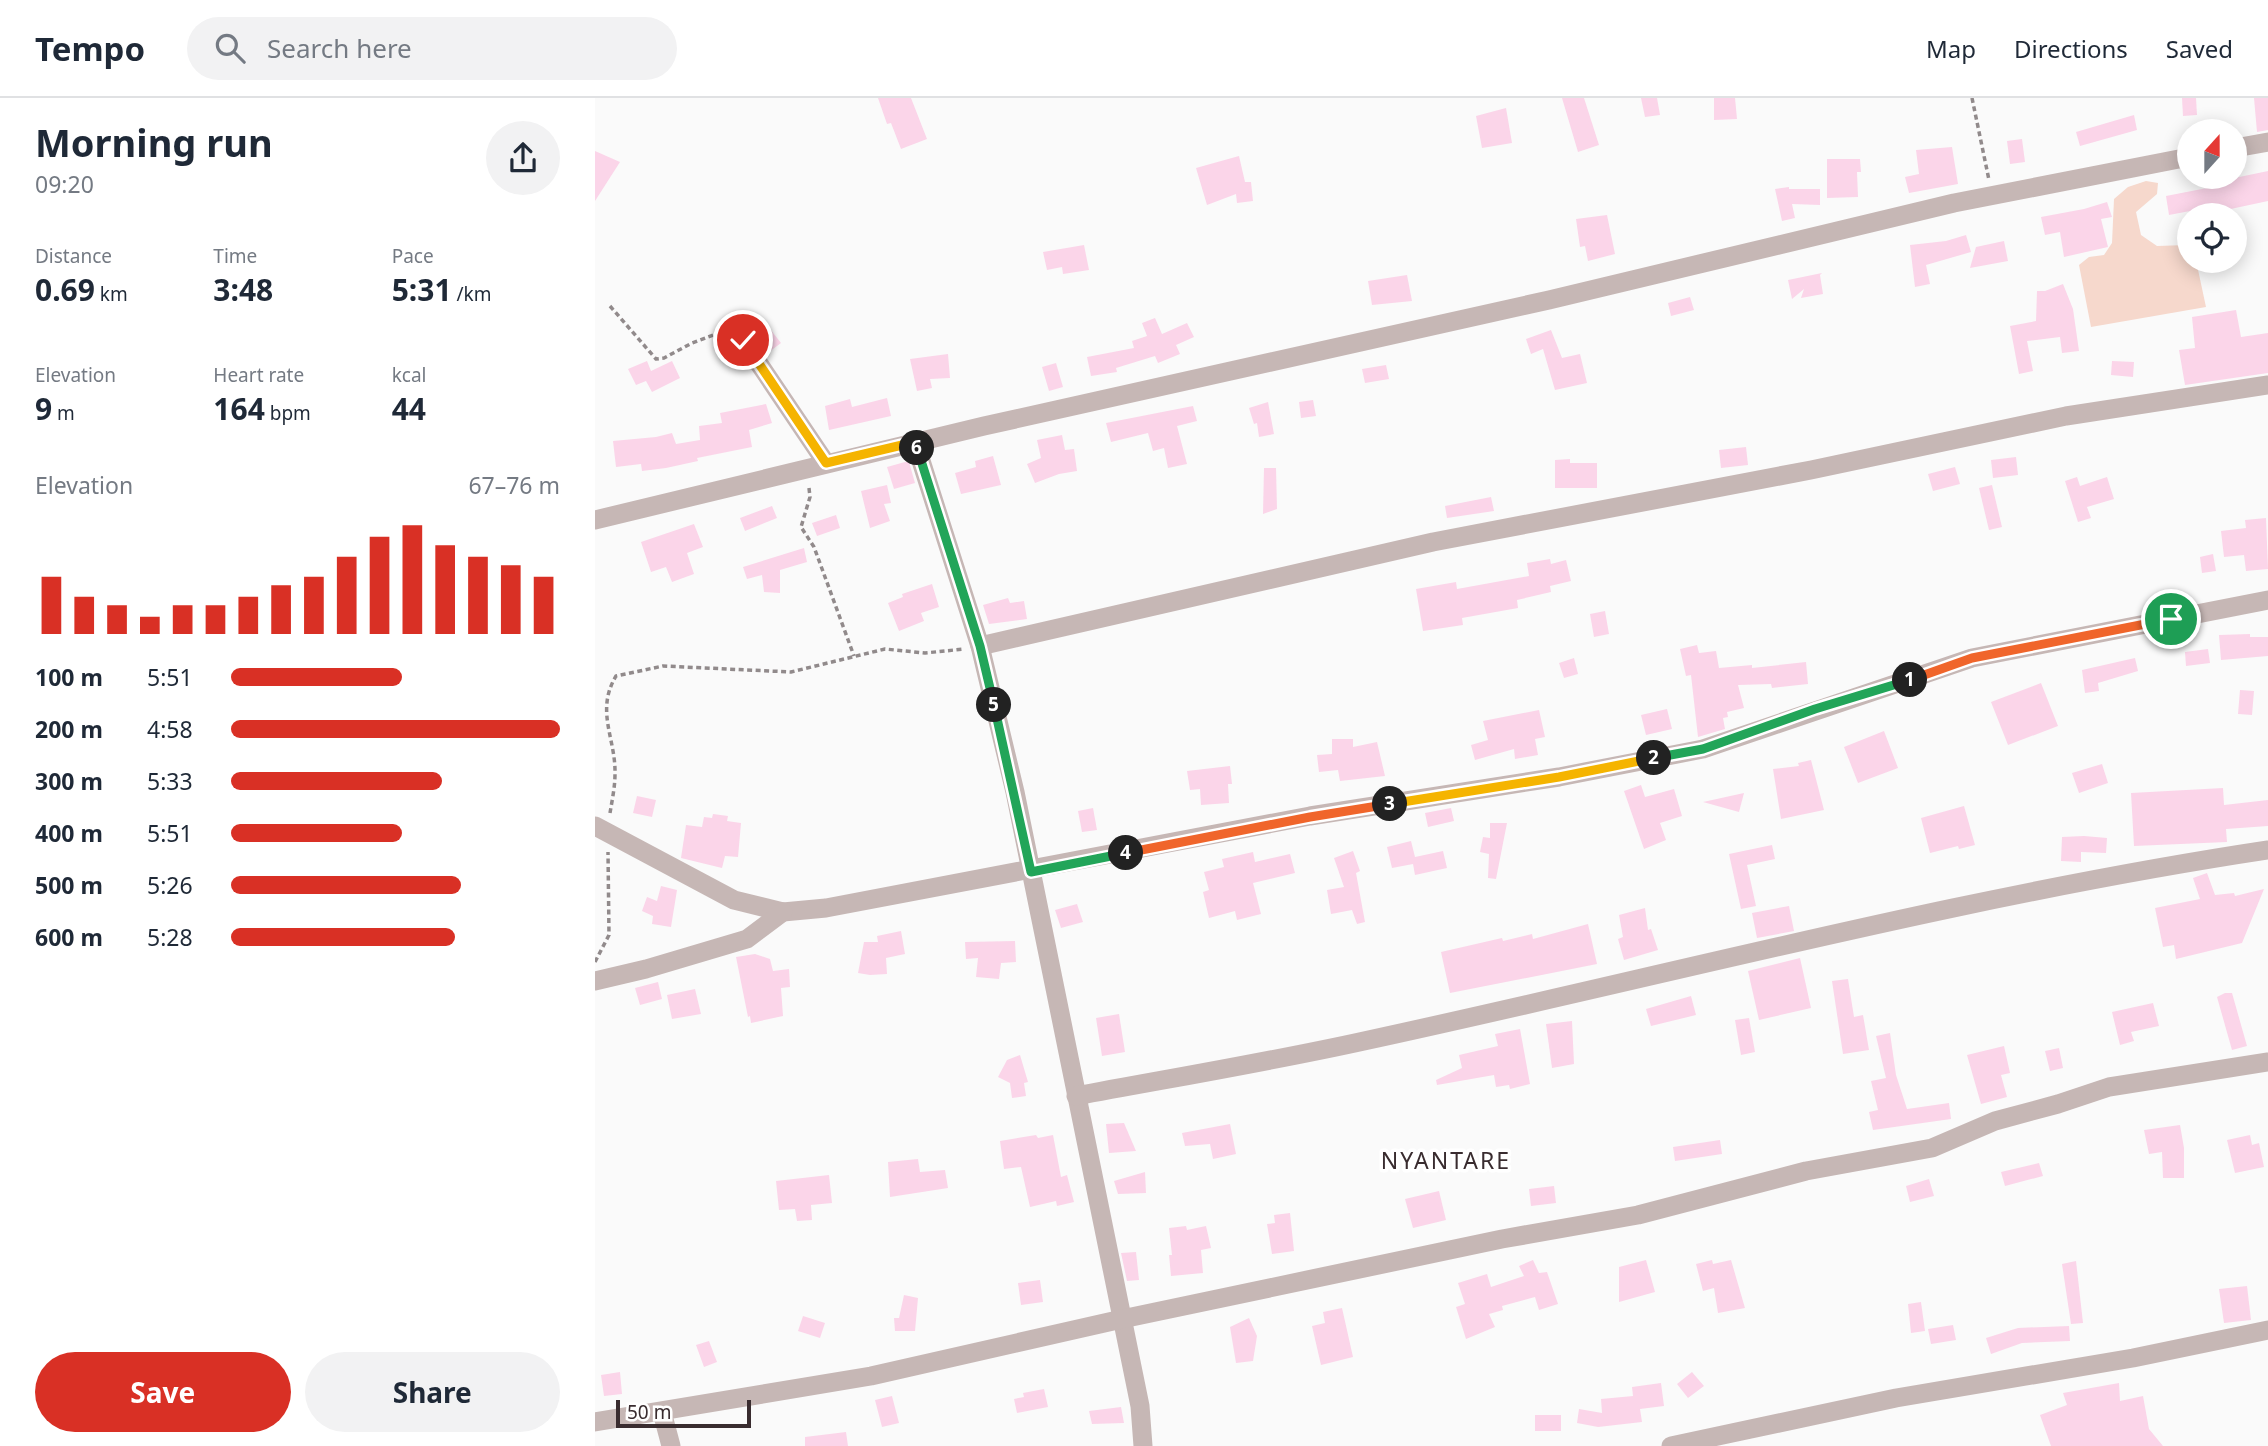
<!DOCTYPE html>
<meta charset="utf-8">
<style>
body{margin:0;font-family:"Noto Sans",sans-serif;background:#f2f2f3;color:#1f2937;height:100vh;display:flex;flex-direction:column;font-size:26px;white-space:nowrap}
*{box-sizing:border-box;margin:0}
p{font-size:23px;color:#747a83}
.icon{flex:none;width:38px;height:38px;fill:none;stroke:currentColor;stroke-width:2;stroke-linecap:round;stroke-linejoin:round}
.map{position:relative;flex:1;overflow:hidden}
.drawer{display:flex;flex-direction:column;background:#fff;width:595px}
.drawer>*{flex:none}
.needle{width:46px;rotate:21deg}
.buttons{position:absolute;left:1582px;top:21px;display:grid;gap:14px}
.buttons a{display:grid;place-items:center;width:70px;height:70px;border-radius:50%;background:#fff;box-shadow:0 4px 18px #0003;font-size:35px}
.scale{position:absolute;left:21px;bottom:18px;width:135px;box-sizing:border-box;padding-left:7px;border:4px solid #392c2f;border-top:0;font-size:19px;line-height:24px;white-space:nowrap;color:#392c2f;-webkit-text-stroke:5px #fff;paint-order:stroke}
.pin{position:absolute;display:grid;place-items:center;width:60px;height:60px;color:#fff;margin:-30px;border:4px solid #fff;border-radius:50%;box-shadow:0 2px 7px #0007}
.km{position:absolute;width:35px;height:35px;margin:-18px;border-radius:50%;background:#222;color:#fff;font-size:19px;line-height:35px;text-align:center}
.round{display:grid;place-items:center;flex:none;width:74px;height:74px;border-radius:37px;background:#f2f2f3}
.headline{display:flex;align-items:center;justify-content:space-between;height:119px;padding:0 35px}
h1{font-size:38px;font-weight:700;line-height:52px}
.stats{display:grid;grid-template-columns:repeat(3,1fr);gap:10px;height:119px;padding:7px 35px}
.stats div{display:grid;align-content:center}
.stats b{font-size:30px;font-weight:700}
.stats small{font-size:19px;font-weight:400}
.stats p{font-size:19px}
.chart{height:196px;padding:14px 35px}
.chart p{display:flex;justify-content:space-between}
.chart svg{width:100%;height:126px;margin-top:7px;stroke:#d93025;stroke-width:6}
.button{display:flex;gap:14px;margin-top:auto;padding:14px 35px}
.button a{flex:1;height:80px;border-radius:42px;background:#d93025;color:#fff;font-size:28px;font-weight:700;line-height:80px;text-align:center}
.button a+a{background:#f2f2f3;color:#1f2937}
ul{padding:0 35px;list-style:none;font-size:23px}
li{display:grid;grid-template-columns:112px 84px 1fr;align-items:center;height:52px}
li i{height:18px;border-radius:9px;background:#d93025}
header{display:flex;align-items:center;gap:42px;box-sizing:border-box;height:98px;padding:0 35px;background:#fff;border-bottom:2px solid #e0e1e3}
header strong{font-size:33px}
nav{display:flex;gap:38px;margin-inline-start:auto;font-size:24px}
.search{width:490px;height:63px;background:#f2f2f3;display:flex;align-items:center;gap:18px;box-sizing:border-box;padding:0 24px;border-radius:38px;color:#747a83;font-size:26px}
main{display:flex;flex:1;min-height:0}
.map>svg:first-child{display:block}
.green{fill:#f6d8cc}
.building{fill:#fbd5e9}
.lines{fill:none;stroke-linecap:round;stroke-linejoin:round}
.path{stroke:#918a8b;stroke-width:3.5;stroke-dasharray:5 3.5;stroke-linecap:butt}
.minor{stroke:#c6b7b5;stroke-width:19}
.split-1-casing{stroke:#fff;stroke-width:14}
.split-2-casing{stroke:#fff;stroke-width:14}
.split-3-casing{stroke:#fff;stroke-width:14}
.split-4-casing{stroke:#fff;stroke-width:14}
.split-5-casing{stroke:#fff;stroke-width:14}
.split-6-casing{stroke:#fff;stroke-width:14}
.split-7-casing{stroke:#fff;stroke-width:14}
.split-1{stroke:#f0652b;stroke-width:9}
.split-2{stroke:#22a559;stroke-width:9}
.split-3{stroke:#f5b400;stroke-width:9}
.split-4{stroke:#f0652b;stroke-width:9}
.split-5{stroke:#22a559;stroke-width:9}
.split-6{stroke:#22a559;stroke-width:9}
.split-7{stroke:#f5b400;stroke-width:9}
.labels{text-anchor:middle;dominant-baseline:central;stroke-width:7;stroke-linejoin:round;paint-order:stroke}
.quarter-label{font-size:23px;letter-spacing:2px;fill:#392c2f;stroke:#fff}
</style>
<header>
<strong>Tempo</strong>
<div class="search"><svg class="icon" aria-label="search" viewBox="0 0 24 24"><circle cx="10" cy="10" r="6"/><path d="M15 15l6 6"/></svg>Search here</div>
<nav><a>Map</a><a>Directions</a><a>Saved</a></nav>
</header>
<main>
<section class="drawer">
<div class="headline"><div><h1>Morning run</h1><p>09:20</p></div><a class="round"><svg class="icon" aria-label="share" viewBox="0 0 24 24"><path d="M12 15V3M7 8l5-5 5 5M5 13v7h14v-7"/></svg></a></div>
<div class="stats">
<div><p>Distance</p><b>0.69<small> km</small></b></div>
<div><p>Time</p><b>3:48</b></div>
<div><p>Pace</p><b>5:31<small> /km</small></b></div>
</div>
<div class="stats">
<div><p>Elevation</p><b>9<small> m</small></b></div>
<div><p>Heart rate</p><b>164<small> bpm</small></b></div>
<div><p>kcal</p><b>44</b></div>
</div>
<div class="chart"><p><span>Elevation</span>67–76 m</p>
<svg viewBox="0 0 160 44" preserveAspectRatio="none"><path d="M5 44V24M15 44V31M25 44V34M35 44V38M45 44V34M55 44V34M65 44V31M75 44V27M85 44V24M95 44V17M105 44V10M115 44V6M125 44V13M135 44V17M145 44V20M155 44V24"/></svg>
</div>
<ul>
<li><b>100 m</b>5:51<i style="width:52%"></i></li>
<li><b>200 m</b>4:58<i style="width:100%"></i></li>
<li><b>300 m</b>5:33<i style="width:64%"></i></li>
<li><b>400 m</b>5:51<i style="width:52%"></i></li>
<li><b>500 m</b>5:26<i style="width:70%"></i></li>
<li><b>600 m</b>5:28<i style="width:68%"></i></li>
</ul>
<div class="button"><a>Save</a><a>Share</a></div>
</section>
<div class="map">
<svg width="1673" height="1348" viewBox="0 0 1673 1348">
<rect width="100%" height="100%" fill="#fafafa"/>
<path class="green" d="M1551 83 1563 85 1562 96 1541 114 1546 137 1562 148 1592 147 1594 163H1599L1602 167 1611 209 1496 229 1484 167 1494 159 1509 157 1517 145 1519 101 1533 89Z"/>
<g class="building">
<path d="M283 0H316L332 41 306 51 296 25 292 26Z"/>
<path d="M967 0H989L1004 47 983 54Z"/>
<path d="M1046 0H1062L1065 17 1050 19Z"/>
<path d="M1119 0H1140L1142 21 1119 22Z"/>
<path d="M1587 0H1601L1602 17 1588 18Z"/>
<path d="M1659 0H1673V32L1662 34Z"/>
<path d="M911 10 917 45 887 50 881 18Z"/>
<path d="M1539 17 1542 32 1485 48 1481 34Z"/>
<path d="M1427 41 1430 64 1415 66 1412 43Z"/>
<path d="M1357 49 1363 86 1314 95 1310 79 1324 76 1321 52Z"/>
<path d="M0 53 25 64 0 103Z"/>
<path d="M644 58 650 84H656L658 103 642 105 641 96 612 107 601 70Z"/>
<path d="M1232 61H1265L1266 74H1262L1263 99 1232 100Z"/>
<path d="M1673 73V103L1617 115 1616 109 1574 117 1571 98 1612 90 1611 86Z"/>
<path d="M1194 89V91H1225V107L1197 106 1200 120 1187 123 1180 91Z"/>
<path d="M1512 104 1517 119 1506 121 1513 149 1469 159 1465 134 1450 137 1446 119 1489 111Z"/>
<path d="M1012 117 1020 156 993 163 990 148 985 149 981 121Z"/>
<path d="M1371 137 1376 154 1331 167 1335 186 1320 189 1315 147 1351 143Z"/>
<path d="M1409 143 1413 163 1375 170 1381 149Z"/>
<path d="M489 147 494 172 468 176 467 169 452 172 448 154Z"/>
<path d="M1227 175 1225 177 1228 196 1206 200 1209 191 1197 201 1193 182Z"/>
<path d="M812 177 817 203 777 207 773 183Z"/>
<path d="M1468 186 1478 211 1484 253 1467 255 1465 239 1432 243 1438 273 1424 276 1415 228 1441 223 1442 193H1450Z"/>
<path d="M1095 199 1099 212 1076 218 1073 205Z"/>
<path d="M1641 212 1646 239 1673 235V275L1590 287 1584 252 1600 250 1597 219Z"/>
<path d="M560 220 567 236 592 225 599 239 581 247 585 256 563 265 560 258 521 270 522 274 496 278 492 259 539 250 537 243 552 238 547 225Z"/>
<path d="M175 231 186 245 174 254 163 240Z"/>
<path d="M956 232 967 260 985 256 992 285 960 292 948 251 936 256 931 241Z"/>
<path d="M353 256 355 280 335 281 337 290 322 293 315 261Z"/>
<path d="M52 263 56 273 77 263 85 280 57 294 51 283 41 287 33 271Z"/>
<path d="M1517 263 1539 264 1538 279 1516 277Z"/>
<path d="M461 265 468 289 454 293 447 269Z"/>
<path d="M791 267 794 281 770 285 767 271Z"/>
<path d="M292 300 296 318 234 332 230 308 255 301 257 309Z"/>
<path d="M718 302 721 318 706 320 704 304Z"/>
<path d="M673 304 679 336 664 339 662 325 659 326 654 310Z"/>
<path d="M171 306 177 325 154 332 157 349 102 360 103 363 71 370 47 373 46 366 21 369 18 343 61 339 77 335 81 346 105 342 104 328 127 325 125 315Z"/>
<path d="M598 308 602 323 582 328 592 366 573 370 569 350 558 353 553 335 516 344 511 325Z"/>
<path d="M467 337 470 352 479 351 482 373 464 376 440 385 432 366 446 360 442 342Z"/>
<path d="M1151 349 1153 367 1126 370 1124 352Z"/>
<path d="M398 358 406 387 366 396 360 375 381 369 380 363Z"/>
<path d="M1421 359 1423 377 1398 380 1396 362Z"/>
<path d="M975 361V365H1002V390H960V362Z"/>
<path d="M310 364H314L320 385 299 391 292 369Z"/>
<path d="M1360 369 1365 386 1338 393 1333 376Z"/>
<path d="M669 370H681L682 411 668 416Z"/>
<path d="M1482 379 1485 388 1512 379 1519 401 1492 409 1496 420 1483 424 1470 383Z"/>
<path d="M292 387 296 405 289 406 295 423 275 430 266 393Z"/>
<path d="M1397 387 1407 429 1394 432 1384 390Z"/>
<path d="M896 399 899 413 852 420 850 408Z"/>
<path d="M177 408 182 420 150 433 145 420Z"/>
<path d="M241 417 245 430 222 438 217 425Z"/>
<path d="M1671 420 1673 471 1651 473 1649 457 1629 459 1626 433 1651 430 1650 422Z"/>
<path d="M99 426 108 449 92 455 99 476 77 484 71 469 56 474 46 444Z"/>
<path d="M209 450 212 464 185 472V495L169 494 167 477 152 481 148 469Z"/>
<path d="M1618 456 1621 473 1607 475 1605 459Z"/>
<path d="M955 461 956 466 971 462 976 483 955 488 956 494 922 502 923 510 867 520 868 527 828 533 821 491 861 484 862 491 934 478 932 465Z"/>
<path d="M337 486 344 509 326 515 329 523 304 533 293 505 308 499 307 496Z"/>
<path d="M413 500 415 505 429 503 432 521 394 526 388 507Z"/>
<path d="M1010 513 1014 536 999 539 995 516Z"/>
<path d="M1655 536V539H1673V558L1626 562 1624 537Z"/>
<path d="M1102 547 1104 555 1121 553 1124 570 1157 567V570L1211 564 1213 586 1177 590 1176 586 1143 587 1149 610 1132 614 1133 619 1128 620 1130 631 1103 639 1096 577 1091 578 1085 551Z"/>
<path d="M1613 551 1615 565 1591 568 1590 554Z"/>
<path d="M979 560 983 576 969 580 964 565Z"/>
<path d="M1540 560 1543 573 1503 585 1504 593 1490 595 1487 572Z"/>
<path d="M1446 585 1463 628 1413 647 1396 604Z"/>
<path d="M1645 592 1659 593 1657 617 1643 616Z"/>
<path d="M1072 611 1077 631 1051 637 1046 617Z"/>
<path d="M944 612 950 639 940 641 943 657 920 661 919 651 880 662 876 647 893 642 888 623Z"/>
<path d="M1289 633 1303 670 1263 685 1249 649Z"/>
<path d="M737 641H758V649L782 644 790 678 745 683 743 672 724 674 722 657 737 656Z"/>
<path d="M1216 662 1229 712 1186 721 1178 671 1204 668 1203 665Z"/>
<path d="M1507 666 1513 685 1484 695 1477 675Z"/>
<path d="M635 668 637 686H633L634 705 606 707 605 691 595 692 592 673Z"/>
<path d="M1046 687 1050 699 1079 691 1087 718 1065 725 1071 742 1049 751 1029 693Z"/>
<path d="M1628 690 1629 707 1673 702V728L1631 731 1632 744 1539 748 1536 695Z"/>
<path d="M1149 695 1144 714 1108 704Z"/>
<path d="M42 698 61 702 57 719 38 715Z"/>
<path d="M1369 708 1380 747 1364 751 1363 748 1335 755 1326 720Z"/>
<path d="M498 710 502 732 487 734 483 713Z"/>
<path d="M856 710 859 723 833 729 830 715Z"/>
<path d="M118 716 133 718 132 723 146 725 143 759 130 758 127 770 86 760 91 727 107 729 109 719 117 720Z"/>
<path d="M895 725H912L901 781 893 780 894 756 885 754 888 739 895 740Z"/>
<path d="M1489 738 1512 740 1511 755 1486 754V764L1466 763 1467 739Z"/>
<path d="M816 743 820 759 848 753 852 770 820 777 818 766 797 770 792 749Z"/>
<path d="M1177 747 1180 761 1152 767 1161 808 1146 811 1134 756Z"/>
<path d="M758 753 765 773 761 775 770 824 762 826 757 812 736 816 732 792 749 789 739 760Z"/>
<path d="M658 754 660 764 695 756 700 775 658 785 666 816 642 822 640 813 614 820 608 794 614 792 609 774 629 769 627 761Z"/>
<path d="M1612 775 1620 797 1639 795 1640 798 1669 791 1647 845 1581 861 1579 847 1568 849 1560 810 1605 801 1598 780Z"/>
<path d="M66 788 82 792 76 829 57 826 58 818 47 813 52 799 62 803Z"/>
<path d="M482 806 488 824 466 830 460 812Z"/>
<path d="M1194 808 1199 833 1162 840 1157 815Z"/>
<path d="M1050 810 1053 832 1056 831 1063 852 1029 862 1023 841 1028 839 1024 817Z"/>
<path d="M993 826 1002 866 855 895 846 854 907 840 908 843 937 836 938 841Z"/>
<path d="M306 833 310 856 291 860 292 876 275 877 263 875 269 844H283L282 838Z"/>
<path d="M420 843 421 864 406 865 404 881 381 879 383 860 371 861 370 844Z"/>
<path d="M160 856 175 861 178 873 194 871 195 889 186 890 188 918 156 925 155 918 153 919 141 859Z"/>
<path d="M1205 860 1216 910 1164 922 1153 873Z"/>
<path d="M1253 881 1259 919 1268 917 1274 952 1248 956 1237 883Z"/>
<path d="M63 884 67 901 45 907 40 890Z"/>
<path d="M100 891 106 916 77 921 72 897Z"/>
<path d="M1630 895H1637L1652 948 1637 952 1622 899Z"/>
<path d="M1096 898 1101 917 1056 928 1051 911Z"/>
<path d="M1558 905 1564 928 1536 934 1539 943 1525 947 1517 914Z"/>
<path d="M524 916 530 954 507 958 501 920Z"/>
<path d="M1154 920 1160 954 1146 957 1140 922Z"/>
<path d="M977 923 979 966 957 970 951 926Z"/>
<path d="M925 931 935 986 915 991 914 987 901 989 899 977 842 987 841 982 867 970 864 957 903 948 900 936Z"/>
<path d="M1295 935 1301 977 1312 1011 1354 1005 1356 1021 1278 1032 1274 1014 1283 1012 1276 983 1291 980 1281 938Z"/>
<path d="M1409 948 1415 975 1406 977 1412 999 1386 1006 1372 957Z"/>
<path d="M1464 950 1468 970 1455 973 1450 953Z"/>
<path d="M425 957 433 984 429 985 431 998 417 1000 415 985 403 979 412 962Z"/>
<path d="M529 1025 541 1053 514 1055 511 1026Z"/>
<path d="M635 1026 641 1056 618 1061 615 1046 590 1048 587 1035Z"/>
<path d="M1585 1027 1589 1050V1080H1568L1567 1054 1554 1056 1549 1032Z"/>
<path d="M441 1037 443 1040 458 1037 466 1079 472 1077 479 1104 462 1108 461 1103 435 1109 426 1069 409 1071 405 1043Z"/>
<path d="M1655 1037 1657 1047 1664 1045 1669 1069 1640 1075 1632 1042Z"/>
<path d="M1125 1042 1127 1056 1080 1063 1078 1049Z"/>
<path d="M323 1061 325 1074 350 1072 353 1090 295 1099 293 1064Z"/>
<path d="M1444 1065 1448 1078 1410 1088 1406 1074Z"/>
<path d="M550 1074 551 1095 523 1096 519 1083Z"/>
<path d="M234 1077 237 1105 216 1107 217 1122 202 1123 200 1111 184 1112 181 1083Z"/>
<path d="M1334 1081 1339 1098 1315 1104 1311 1088Z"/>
<path d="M959 1088 961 1105 936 1108 934 1091Z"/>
<path d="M844 1093 851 1122 818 1130 810 1101Z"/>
<path d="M695 1115 699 1153 677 1156 672 1126 680 1125 679 1117Z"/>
<path d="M591 1128 592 1132 611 1128 616 1150 606 1152 608 1175 576 1178 574 1157H577L574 1130Z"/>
<path d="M541 1154 544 1182 532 1183 526 1155Z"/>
<path d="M938 1162 944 1175 952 1174 963 1206 944 1212 940 1199 907 1208 908 1212 894 1216 900 1229 871 1241 861 1209 870 1206 863 1185 892 1176 896 1189 929 1178 924 1168Z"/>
<path d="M1051 1162 1060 1194 1024 1204V1169Z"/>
<path d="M1117 1162 1118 1166 1136 1162 1150 1210 1123 1215 1119 1190 1108 1193 1101 1166Z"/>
<path d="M1481 1163 1488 1225 1476 1226 1467 1166Z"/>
<path d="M445 1182 448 1204 426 1207 423 1185Z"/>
<path d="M1652 1188 1656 1222 1629 1225 1624 1191Z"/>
<path d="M309 1197 323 1200 320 1233H300L299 1220H304Z"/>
<path d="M1326 1204 1330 1233 1316 1235 1313 1206Z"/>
<path d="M747 1210 758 1259 726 1267 717 1228 730 1225 728 1214Z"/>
<path d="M208 1218 230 1225 225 1240 203 1233Z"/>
<path d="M654 1220 662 1238 658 1263 641 1265 635 1229Z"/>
<path d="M1358 1227 1361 1242 1336 1246 1333 1231Z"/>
<path d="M1474 1228 1475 1243 1427 1245 1396 1256 1391 1240 1423 1230Z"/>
<path d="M114 1243 122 1264 109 1269 101 1247Z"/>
<path d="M25 1274 27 1296 9 1298 6 1277Z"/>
<path d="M1097 1274 1109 1288 1093 1300 1082 1286Z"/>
<path d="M1066 1285 1069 1308 1045 1311 1047 1324 1003 1329 982 1325 984 1311 1007 1315 1006 1301 1038 1298 1037 1289Z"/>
<path d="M1524 1285 1525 1303 1548 1298 1554 1331 1568 1348H1456L1445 1317 1472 1307 1468 1295Z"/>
<path d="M449 1291 453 1309 422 1315 419 1301 429 1299 428 1295Z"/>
<path d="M297 1298 304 1325 287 1329 280 1302Z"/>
<path d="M526 1309 529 1325 497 1326 494 1313Z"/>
<rect x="940" y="1317" width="26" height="16"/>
<path d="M251 1334 253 1348H210V1339Z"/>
</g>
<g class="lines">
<g class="path">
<path d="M1377 0 1394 82"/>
<path d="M15 208 61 261 69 260 97 245 129 233 133 235"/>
<path d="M214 390 215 399 206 429 219 449 259 558"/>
<path d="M15 715C17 703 20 689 20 676 21 641 0 613 21 578L68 568 196 574 290 551 330 555 369 551"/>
<path d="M0 864 14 837 13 754"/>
</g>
<g class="minor">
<path d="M1640 50 1673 44"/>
<path d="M148 242 231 365"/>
<path d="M320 344 385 548 420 694 545 1308 548 1348"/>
<path d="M0 422 389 328 954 202 1359 105 1594 59"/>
<path d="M385 548 838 444 1216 372 1471 318 1673 287"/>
<path d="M0 728 139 802 188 814 231 810 715 718 964 679 1108 651 1377 560 1673 502"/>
<path d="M0 883 51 871 152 841 188 814"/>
<path d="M481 998C577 980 674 964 769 943 1070 878 1368 798 1673 752"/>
<path d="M67 1314 76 1348"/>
<path d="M0 1324 276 1278 527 1221 907 1141 1043 1117 1211 1073 1337 1050 1400 1023 1463 1006 1514 989 1673 964"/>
<path d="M1076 1348 1301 1300 1538 1260 1673 1232"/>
</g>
</g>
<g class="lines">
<defs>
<path id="split-1" d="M1315 582 1377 560 1576 521"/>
<path id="split-2" d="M1059 660 1108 651 1220 611 1315 582"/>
<path id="split-3" d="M795 706 964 679 1059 660"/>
<path id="split-4" d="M531 755 715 719 795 706"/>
<path id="split-5" d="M399 607 436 774 531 755"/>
<path id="split-6" d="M322 350 385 548 399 607"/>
<path id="split-7" d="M148 242 231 365 320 344 322 350"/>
</defs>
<use href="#split-1" class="split-1-casing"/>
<use href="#split-2" class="split-2-casing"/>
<use href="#split-3" class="split-3-casing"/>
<use href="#split-4" class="split-4-casing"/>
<use href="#split-5" class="split-5-casing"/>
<use href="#split-6" class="split-6-casing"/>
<use href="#split-7" class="split-7-casing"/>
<use href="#split-1" class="split-1"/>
<use href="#split-2" class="split-2"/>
<use href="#split-3" class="split-3"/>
<use href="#split-4" class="split-4"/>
<use href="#split-5" class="split-5"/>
<use href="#split-6" class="split-6"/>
<use href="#split-7" class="split-7"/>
</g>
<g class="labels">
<g class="quarter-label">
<text x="851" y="1062">NYANTARE</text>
</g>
</g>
</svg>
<div class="buttons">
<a><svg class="needle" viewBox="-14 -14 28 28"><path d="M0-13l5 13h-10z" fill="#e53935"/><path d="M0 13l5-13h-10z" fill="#747a83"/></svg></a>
<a><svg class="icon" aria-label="locate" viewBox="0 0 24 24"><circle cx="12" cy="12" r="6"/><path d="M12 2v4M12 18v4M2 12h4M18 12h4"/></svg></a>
</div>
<div class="scale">50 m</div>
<div class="pin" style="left:1576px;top:521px;background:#1e9e55"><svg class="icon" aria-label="arrive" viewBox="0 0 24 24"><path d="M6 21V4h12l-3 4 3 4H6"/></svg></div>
<div class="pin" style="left:148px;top:242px;background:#d93025"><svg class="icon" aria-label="check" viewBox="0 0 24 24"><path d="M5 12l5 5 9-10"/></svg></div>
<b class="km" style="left:1315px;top:582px">1</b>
<b class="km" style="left:1059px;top:660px">2</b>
<b class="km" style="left:795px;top:706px">3</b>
<b class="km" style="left:531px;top:755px">4</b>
<b class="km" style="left:399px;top:607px">5</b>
<b class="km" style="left:322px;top:350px">6</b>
</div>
</main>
